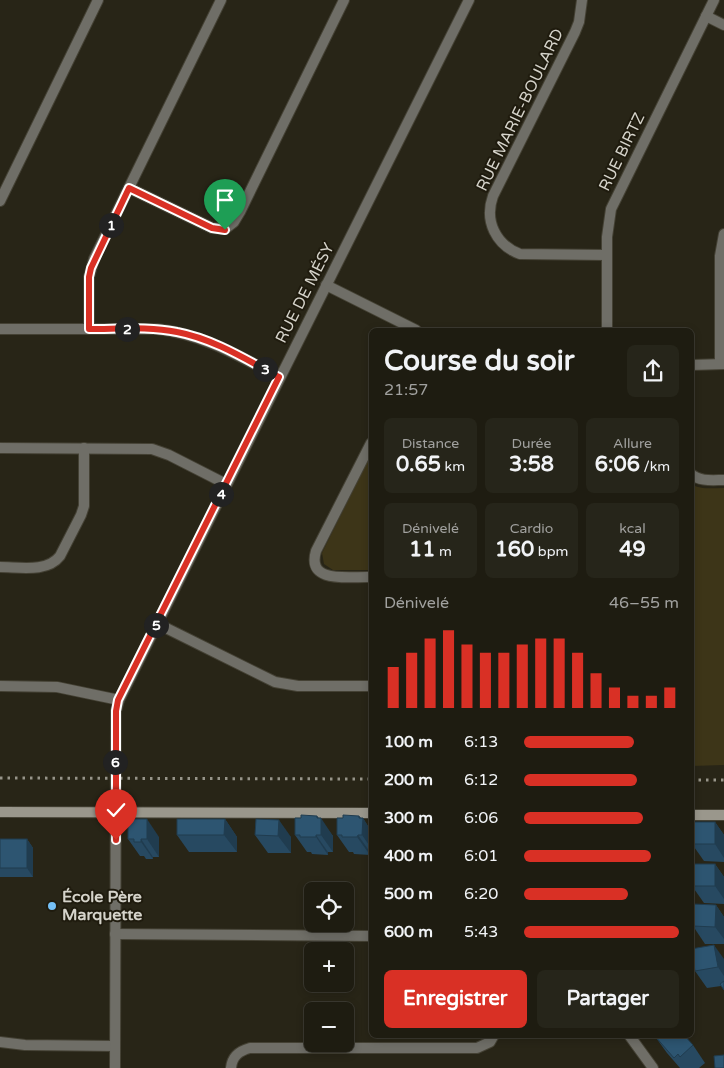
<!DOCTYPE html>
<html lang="fr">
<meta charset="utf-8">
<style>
body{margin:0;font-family:"Varela Round",sans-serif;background:#26251a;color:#f1f3f6;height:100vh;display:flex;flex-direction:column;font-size:19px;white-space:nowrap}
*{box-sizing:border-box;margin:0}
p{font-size:16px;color:#a1a19f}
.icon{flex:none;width:28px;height:28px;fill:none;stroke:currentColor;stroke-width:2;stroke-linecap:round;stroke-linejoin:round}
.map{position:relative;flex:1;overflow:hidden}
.side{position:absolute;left:369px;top:328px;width:325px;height:710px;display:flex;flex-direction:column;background:#1e1c11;border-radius:8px;box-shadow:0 2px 8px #0003,0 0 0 1px #3c3a31}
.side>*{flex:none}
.buttons{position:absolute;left:304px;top:882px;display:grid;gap:10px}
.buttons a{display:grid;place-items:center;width:50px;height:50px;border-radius:8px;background:#1e1c11;box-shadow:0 2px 8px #0003,0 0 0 1px #3c3a31;font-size:25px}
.pin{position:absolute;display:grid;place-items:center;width:42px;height:42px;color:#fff;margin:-51px -21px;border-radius:50% 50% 50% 0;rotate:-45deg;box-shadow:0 0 5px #0007}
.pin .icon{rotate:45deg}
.km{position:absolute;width:25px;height:25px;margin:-12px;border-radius:50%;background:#222;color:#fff;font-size:14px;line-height:25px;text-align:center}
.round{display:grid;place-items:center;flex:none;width:52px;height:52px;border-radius:8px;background:#26251a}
.headline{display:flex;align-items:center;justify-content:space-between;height:85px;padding:0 15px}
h1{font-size:28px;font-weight:700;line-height:38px}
.figures{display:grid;grid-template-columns:repeat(3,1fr);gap:8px;height:85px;padding:5px 15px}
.figures div{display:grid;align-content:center;border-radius:8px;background:#26251a;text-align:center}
.figures b{font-size:21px;font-weight:700}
.figures small{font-size:14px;font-weight:400}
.figures p{font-size:14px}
.chart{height:140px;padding:10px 15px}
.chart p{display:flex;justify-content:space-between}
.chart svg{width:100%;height:90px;margin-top:5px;stroke:#d93025;stroke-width:6}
.cta{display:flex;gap:10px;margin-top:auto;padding:10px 15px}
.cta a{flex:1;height:58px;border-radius:8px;background:#d93025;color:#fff;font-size:20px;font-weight:700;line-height:58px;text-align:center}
.cta a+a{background:#26251a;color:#f1f3f6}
ul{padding:0 15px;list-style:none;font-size:16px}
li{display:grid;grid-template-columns:80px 60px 1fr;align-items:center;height:38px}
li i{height:12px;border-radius:6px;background:#d93025}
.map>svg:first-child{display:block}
.green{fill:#3d3518}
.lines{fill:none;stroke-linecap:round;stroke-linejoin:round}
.street-casing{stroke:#444134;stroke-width:12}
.secondary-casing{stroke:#444134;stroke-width:12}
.street{stroke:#6f6e67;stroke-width:10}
.secondary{stroke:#9a978c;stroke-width:10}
.rail{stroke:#97958a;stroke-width:3;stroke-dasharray:2.5 5;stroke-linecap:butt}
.wall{fill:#274961}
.shaded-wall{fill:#203c4f}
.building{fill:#2d5571;stroke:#203c4f}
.route-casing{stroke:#fff;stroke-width:10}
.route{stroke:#d93025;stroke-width:6}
.poi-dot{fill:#75c0f6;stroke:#1f1b0e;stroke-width:2}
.labels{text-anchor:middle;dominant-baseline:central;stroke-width:4;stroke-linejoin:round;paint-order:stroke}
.street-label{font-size:16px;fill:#d5d3ca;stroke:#1f1b0e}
.poi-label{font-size:16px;font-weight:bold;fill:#d5d3ca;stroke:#1f1b0e;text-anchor:start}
</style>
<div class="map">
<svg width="724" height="1068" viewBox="0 0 724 1068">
<rect width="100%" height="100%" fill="#282517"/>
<g class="green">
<path d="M371 454V570H333L324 564 322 553Z"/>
<path d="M691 484C701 490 713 488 724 488V765L691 766Z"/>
</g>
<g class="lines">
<defs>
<g id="street">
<path d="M582 0 579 22 575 32 493 196C484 221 496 245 520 254L607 255"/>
<path d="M706 16 724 25"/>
<path d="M129 188 212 228 225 229 234 222 240 212 344 0"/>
<path d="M0 201 98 0"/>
<path d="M326 285 416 330"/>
<path d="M0 329H157C203 334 239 356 279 377"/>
<path d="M89 329V277L94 259 221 0"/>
<path d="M607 330V237L611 209 714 0"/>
<path d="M720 364V256L724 234"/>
<path d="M691 365 724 364"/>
<path d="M371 443 316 551C306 585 351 576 371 577"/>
<path d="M0 448 152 449 169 455 226 484"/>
<path d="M691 474C700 482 713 480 724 480"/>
<path d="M0 567C19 567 47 573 60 556L81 515 84 506V448"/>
<path d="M156 623 275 682 298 686H371"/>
<path d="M0 686 57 687 119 700"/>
<path d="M115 934 371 936"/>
<path d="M629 1035 653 1068"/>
<path d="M0 1042 25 1045 115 1046"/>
<path d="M115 1068 116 711 119 700 469 0"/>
<path d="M231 1068C232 1056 239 1051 250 1048H477L490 1042 494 1035"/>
</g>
<g id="secondary">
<path d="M0 812 371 813"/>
<path d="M691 815H724"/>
</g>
</defs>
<use href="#street" class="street-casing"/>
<use href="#secondary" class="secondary-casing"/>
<use href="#street" class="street"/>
<use href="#secondary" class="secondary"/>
<g class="rail">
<path d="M0 778 371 779"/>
<path d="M691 780H724"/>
</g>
</g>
<g class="wall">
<path d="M317 816 333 836V852H328V855L312 854 311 852H307L295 835 301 818Z"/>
<path d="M359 816 361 818H363L371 831V852H370V855L354 854 353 852H349L337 835 343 818Z"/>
<path d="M225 819 237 837V852H189L177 835Z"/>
<path d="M256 819 291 837V853H268L255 835Z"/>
<path d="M715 822 724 835V862L704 861 692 844Z"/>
<path d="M159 837V857H153V859H146L144 856H140L128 839Z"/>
<path d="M0 839H27L33 848V877H0Z"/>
<path d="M715 864 724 877V904L704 903 692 886Z"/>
<path d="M716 905 724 917V944H705L693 926Z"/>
<path d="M724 959V990L721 986 707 988 695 971Z"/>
<path d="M654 1035 693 1045 705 1063 699 1068H680L667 1053Z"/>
</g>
<g class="shaded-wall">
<path d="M317 816 321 821V818L333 836V852L321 835Z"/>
<path d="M359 816 363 821V818L371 831V848L362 835Z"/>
<path d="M147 819 159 837V857L147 839Z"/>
<path d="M225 819 237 837V852L224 835Z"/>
<path d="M279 820 291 837V853L278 836Z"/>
<path d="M715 822 724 835V858L715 844Z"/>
<path d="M316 835 328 852V855L316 837Z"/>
<path d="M358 835 370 852V855L357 837Z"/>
<path d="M27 839 33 848V877L27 868Z"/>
<path d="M141 839 153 857V859L141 842Z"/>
<path d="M715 864 724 877V899L715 886Z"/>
<path d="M716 905 724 917V939L715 927Z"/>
<path d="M714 945 724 959V976L718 967Z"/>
</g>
<g class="building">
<path d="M301 815 317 816V818H321V835H316V837H300V835H295V818H301Z"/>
<path d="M343 815 359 816V818H363L362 835H358L357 837H342V835H337V818H343Z"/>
<path d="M128 819H147V839H141V842H134V839H128Z"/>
<path d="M177 819H225L224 835H177Z"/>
<path d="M256 819 279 820 278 836 255 835Z"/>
<rect x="692" y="822" width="23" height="22"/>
<rect x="0" y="839" width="27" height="29"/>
<rect x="692" y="864" width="23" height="22"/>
<path d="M693 904 716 905 715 927 693 926Z"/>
<path d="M714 945 718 967 695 971 691 949Z"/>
<path d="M724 981V990L720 984Z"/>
<path d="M654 1035H684L693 1045 680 1057 678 1054 674 1058Z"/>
<path d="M724 1055V1068H715L714 1056Z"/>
</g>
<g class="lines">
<defs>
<path id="route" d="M116 840V711L118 700 279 377C247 360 214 339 177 332 149 326 118 329 89 329V277L91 268 129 188 212 228 225 230"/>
</defs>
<use href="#route" class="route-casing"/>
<use href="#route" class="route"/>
</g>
<circle class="poi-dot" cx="52" cy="906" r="5"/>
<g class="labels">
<g class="street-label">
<text transform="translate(520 110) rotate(-64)">RUE MARIE-BOULARD</text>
<text transform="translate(622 152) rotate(-64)">RUE BIRTZ</text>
<text transform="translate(305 293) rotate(-63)">RUE DE MÉSY</text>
</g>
<g class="poi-label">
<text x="62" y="897">École Père<tspan x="62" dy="18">Marquette</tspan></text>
</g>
</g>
</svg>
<div class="buttons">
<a><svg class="icon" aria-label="locate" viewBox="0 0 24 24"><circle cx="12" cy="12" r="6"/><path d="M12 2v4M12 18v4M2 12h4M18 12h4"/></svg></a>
<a>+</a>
<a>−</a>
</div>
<div class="pin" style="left:225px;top:230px;background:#1e9e55"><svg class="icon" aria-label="arrive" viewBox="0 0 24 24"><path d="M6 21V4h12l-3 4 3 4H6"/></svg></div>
<div class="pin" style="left:116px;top:840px;background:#d93025"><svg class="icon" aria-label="check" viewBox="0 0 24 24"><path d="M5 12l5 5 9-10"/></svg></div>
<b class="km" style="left:111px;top:225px">1</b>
<b class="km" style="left:127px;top:329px">2</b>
<b class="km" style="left:265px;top:369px">3</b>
<b class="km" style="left:221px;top:494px">4</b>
<b class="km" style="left:156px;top:625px">5</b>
<b class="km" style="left:115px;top:762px">6</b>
<section class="side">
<div class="headline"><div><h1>Course du soir</h1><p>21:57</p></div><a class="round"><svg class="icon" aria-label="share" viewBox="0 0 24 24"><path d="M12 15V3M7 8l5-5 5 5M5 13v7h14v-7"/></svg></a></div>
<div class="figures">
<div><p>Distance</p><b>0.65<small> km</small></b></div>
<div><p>Durée</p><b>3:58</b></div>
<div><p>Allure</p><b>6:06<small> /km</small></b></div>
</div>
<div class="figures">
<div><p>Dénivelé</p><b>11<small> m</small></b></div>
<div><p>Cardio</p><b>160<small> bpm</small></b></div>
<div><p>kcal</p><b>49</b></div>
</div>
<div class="chart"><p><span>Dénivelé</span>46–55 m</p>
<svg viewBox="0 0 160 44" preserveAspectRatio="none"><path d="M5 44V24M15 44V17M25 44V10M35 44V6M45 44V13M55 44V17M65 44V17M75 44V13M85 44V10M95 44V10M105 44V17M115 44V27M125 44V34M135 44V38M145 44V38M155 44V34"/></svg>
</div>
<ul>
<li><b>100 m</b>6:13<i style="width:71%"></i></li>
<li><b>200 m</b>6:12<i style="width:73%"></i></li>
<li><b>300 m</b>6:06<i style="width:77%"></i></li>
<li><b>400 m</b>6:01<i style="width:82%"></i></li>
<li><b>500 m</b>6:20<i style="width:67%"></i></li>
<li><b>600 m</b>5:43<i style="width:100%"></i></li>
</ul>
<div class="cta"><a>Enregistrer</a><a>Partager</a></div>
</section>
</div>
